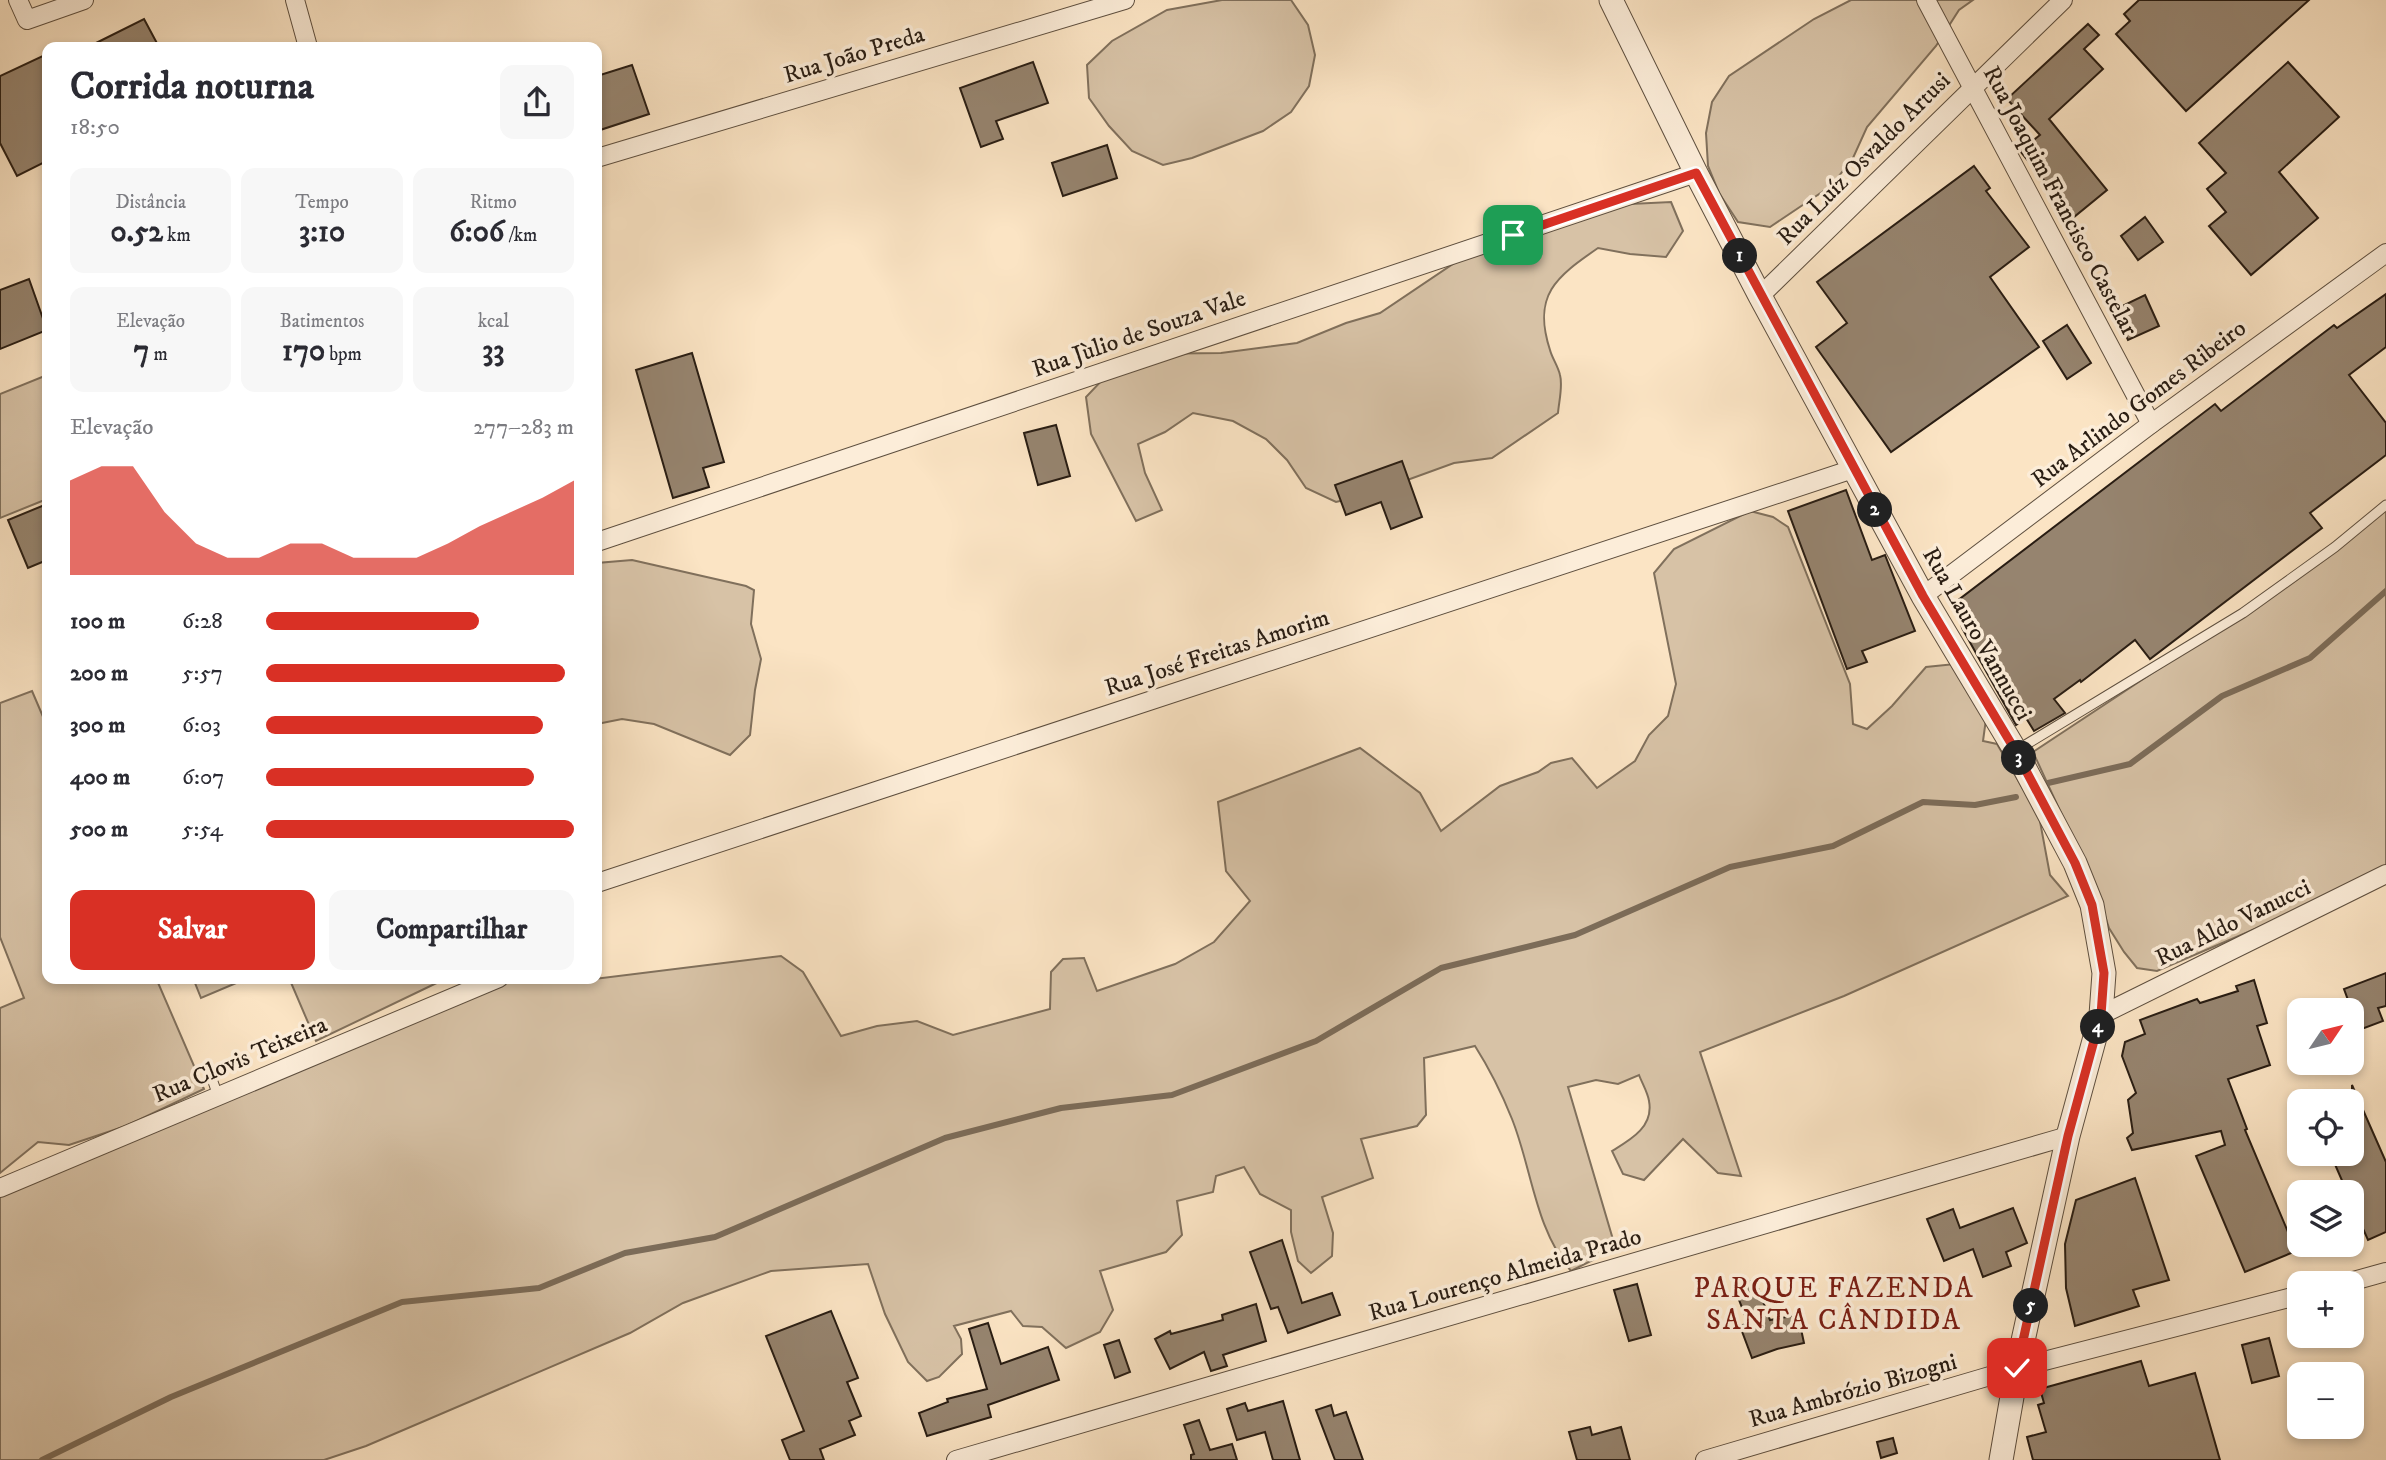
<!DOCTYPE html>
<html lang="pt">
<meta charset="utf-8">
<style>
body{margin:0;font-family:"IM FELL DW Pica",serif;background:#f7f7f7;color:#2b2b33;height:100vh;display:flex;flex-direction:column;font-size:26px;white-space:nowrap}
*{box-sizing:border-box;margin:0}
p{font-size:23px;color:#7c7c81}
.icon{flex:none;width:38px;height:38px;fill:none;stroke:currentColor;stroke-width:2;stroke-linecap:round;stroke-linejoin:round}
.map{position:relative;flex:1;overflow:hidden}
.sheet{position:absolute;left:42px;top:42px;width:560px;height:942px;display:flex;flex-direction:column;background:#fff;border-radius:14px;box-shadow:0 4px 10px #0003}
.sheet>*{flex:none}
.needle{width:46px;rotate:55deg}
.buttons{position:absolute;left:2287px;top:998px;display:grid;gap:14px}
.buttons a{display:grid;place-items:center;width:77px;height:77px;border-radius:14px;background:#fff;box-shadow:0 4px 10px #0003;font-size:35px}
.pin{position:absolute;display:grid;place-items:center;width:60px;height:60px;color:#fff;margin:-30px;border-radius:14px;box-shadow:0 4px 10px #0006}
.km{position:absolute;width:35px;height:35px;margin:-18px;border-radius:50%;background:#222;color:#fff;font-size:19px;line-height:35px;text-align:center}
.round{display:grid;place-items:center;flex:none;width:74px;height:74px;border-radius:14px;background:#f7f7f7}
.summary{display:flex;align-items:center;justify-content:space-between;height:119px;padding:0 28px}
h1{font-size:38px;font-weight:700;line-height:52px}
.metrics{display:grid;grid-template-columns:repeat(3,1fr);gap:10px;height:119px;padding:7px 28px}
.metrics div{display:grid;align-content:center;border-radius:14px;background:#f7f7f7;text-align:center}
.metrics b{font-size:30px;font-weight:700}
.metrics small{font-size:19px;font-weight:400}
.metrics p{font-size:19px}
.chart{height:196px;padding:14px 28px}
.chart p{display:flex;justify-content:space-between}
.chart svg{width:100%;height:126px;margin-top:7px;fill:#d93025;opacity:.7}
.primary-button{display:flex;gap:14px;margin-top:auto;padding:14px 28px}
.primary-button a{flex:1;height:80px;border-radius:14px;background:#d93025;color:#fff;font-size:28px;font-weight:700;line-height:80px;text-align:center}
.primary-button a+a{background:#f7f7f7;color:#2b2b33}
ul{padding:0 28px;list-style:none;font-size:23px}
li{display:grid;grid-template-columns:112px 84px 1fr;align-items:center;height:52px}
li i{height:18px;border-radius:9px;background:#d93025}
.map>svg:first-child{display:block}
.green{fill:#d7c2a6;stroke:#80705c;stroke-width:2}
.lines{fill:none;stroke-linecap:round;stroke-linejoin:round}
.stream{stroke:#7c6c59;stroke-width:6}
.building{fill:#96846f;stroke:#291d13;stroke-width:2}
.service-casing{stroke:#5e4f3f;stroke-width:11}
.minor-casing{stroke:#5e4f3f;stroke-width:20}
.tertiary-casing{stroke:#5e4f3f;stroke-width:25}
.service{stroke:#fcedd9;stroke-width:9}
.minor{stroke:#fcedd9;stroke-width:18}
.tertiary{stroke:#fcedd9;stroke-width:23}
.route-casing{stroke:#fff;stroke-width:14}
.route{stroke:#d93025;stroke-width:9}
.labels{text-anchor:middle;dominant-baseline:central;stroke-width:7;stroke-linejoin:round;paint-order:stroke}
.street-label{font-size:24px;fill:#291d13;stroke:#fcedd9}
.quarter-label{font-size:28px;letter-spacing:2px;fill:#7a1f14;stroke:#fcedd9}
</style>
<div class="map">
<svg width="2386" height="1460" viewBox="0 0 2386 1460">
<rect width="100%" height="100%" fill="#fbe4c4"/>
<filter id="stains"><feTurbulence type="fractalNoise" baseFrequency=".00286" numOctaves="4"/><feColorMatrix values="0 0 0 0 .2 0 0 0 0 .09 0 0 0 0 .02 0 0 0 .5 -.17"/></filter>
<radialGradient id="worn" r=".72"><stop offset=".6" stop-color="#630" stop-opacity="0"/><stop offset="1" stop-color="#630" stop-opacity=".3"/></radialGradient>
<g class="green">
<path d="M1222 0H1291L1308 25 1315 55 1309 86 1291 112 1263 131 1192 158 1163 165 1132 151 1109 126 1089 98 1087 65 1112 41 1167 10Z"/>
<path d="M1851 0H1973L1959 10 1936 46 1867 127 1853 158 1831 186 1770 227 1738 222 1719 193 1708 166 1706 133 1712 102 1729 76 1814 19Z"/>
<path d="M1671 202 1683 231 1666 257 1630 254 1598 248C1556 277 1532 295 1550 350 1552 358 1558 366 1560 375 1563 386 1559 401 1558 413L1492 458 1454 463 1366 495 1336 502 1306 488 1287 460 1266 439 1233 421 1193 413 1165 432 1138 444 1145 473 1162 510 1136 521 1091 434 1086 397 1106 376 1139 354 1221 353 1297 343 1346 323 1380 313 1493 237 1610 205Z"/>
<path d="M47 375V499L0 518V394Z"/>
<path d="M2386 504V873L2157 971 2137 968 2124 952 2109 928 2096 889 2033 752 2243 613Z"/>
<path d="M1750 511 1773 517 1788 527 1850 684 1853 724 1867 729 1892 706 1926 667 1955 664 1986 719 1983 741 1997 744 2039 816 2050 875 2068 896 1844 996 1700 1052 1741 1176 1718 1173 1683 1139 1644 1180 1623 1174 1612 1151C1630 1140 1654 1127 1649 1101 1648 1093 1642 1083 1639 1075L1618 1084 1596 1080 1568 1087 1614 1243 1593 1260 1571 1271C1535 1229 1532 1169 1512 1119 1502 1094 1489 1068 1475 1046L1424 1058 1426 1115 1417 1126 1361 1139 1373 1178 1322 1197 1333 1233 1332 1256 1311 1273 1298 1261 1291 1232V1210L1260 1194 1244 1167 1216 1176 1213 1192 1177 1201 1182 1235 1166 1252 1100 1271 1113 1310 1100 1332 1066 1348 1042 1327 1023 1326 1011 1311 954 1326 961 1339 962 1354 939 1377 927 1381 908 1362 885 1314 868 1264 771 1271 683 1303 630 1333 366 1446 324 1460H0V1188L499 978H549L562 983 781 956 803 972 841 1036 877 1026 917 1021 953 1035 1050 1009 1051 972 1063 959 1084 958 1097 991 1175 964 1214 942 1250 901 1226 871 1218 802 1360 748 1420 793 1441 831 1500 786 1538 772 1551 763 1572 758 1597 788 1635 761 1649 735 1668 716 1676 684 1654 573 1674 549Z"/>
<path d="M632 560 746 586 754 590 751 624 761 659 755 690 750 735 730 755 654 724 622 719 597 724V563Z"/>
<path d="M32 691 47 726V978H156L204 1089 126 1126 69 1145 38 1142 0 1173V1008L24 998 0 937V703Z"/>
<path d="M193 978H248L201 998Z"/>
<path d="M289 978H447L316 1041Z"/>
</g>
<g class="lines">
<g class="stream">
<path d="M2048 783 2130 764 2222 696 2310 658 2386 591"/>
<path d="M42 1460 171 1397 402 1302 539 1288 625 1253 715 1237 945 1138 1061 1108 1172 1095 1316 1041 1441 968 1575 935 1730 867 1833 846 1923 802 1975 805 2016 797"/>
</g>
</g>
<g class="building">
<path d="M2139 0H2309L2186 111 2116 34 2130 21 2124 14Z"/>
<path d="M144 19 159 47H88Z"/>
<path d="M2088 24 2099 35 2084 49 2103 69 2049 119 2107 190 2074 217 2020 151 2040 135 2007 99Z"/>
<path d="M47 54V161L17 176 0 143V76Z"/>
<path d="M1033 62 1048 103 996 121 1003 139 981 147 960 88Z"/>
<path d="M2288 62 2339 117 2279 172 2318 218 2251 275 2209 226 2226 212 2207 189 2226 173 2199 143Z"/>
<path d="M632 65 649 114 597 131V76Z"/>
<path d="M1107 145 1117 178 1063 196 1052 163Z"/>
<path d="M1974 166 1990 188 1986 191 2029 247 1990 277 2039 347 1891 452 1816 347 1847 323 1817 282Z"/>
<path d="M2145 217 2163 242 2138 260 2121 236Z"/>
<path d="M29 279 47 330 0 349V290Z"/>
<path d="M2386 294V347L2349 375 2386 423V455L2310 513 2322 528 2150 659 2135 640 2081 682 2080 680 2054 699 2065 713 2034 731 2026 718 2016 725 1962 628 1957 601 2215 404 2221 411 2334 325 2337 328Z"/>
<path d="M2145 295 2159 326 2128 340 2114 310Z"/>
<path d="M2067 325 2091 363 2067 379 2043 341Z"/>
<path d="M692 353 724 462 703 468 709 487 673 498 636 370Z"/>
<path d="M1056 425 1070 476 1038 485 1024 433Z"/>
<path d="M1402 461 1422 517 1391 529 1381 502 1346 515 1335 485Z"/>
<path d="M1846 490 1872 560 1885 555 1915 631 1862 651 1867 662 1847 669 1788 511Z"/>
<path d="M47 504V560L28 568 8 520Z"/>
<path d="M2386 973V1006L2378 1008 2383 1021 2359 1030 2344 989Z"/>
<path d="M2254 980 2267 1023 2257 1026 2270 1065 2228 1079 2247 1129 2245 1130 2296 1251 2245 1272 2196 1156 2225 1145 2221 1131 2132 1150 2127 1138 2133 1133 2128 1100 2136 1093 2122 1056 2125 1042 2145 1034 2140 1020 2197 999 2200 1003 2238 991 2236 986Z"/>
<path d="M2352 1085 2386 1162V1232L2368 1240 2352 1204V1192H2347L2330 1153H2352Z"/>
<path d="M2135 1178 2169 1280 2133 1290 2139 1306 2075 1326 2066 1288 2065 1244 2076 1200Z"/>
<path d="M2013 1208 2027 1243 2006 1252 2011 1266 1983 1277 1973 1249 1944 1261 1927 1219 1953 1209 1960 1228Z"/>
<path d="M1282 1240 1302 1303 1332 1293 1340 1315 1288 1333 1278 1307 1271 1309 1250 1252Z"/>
<path d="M1755 1280 1770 1320 1798 1315 1804 1343 1777 1349 1752 1358 1740 1326 1748 1323 1734 1287Z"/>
<path d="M1637 1284 1651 1335 1629 1341 1614 1290Z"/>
<path d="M1256 1304 1266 1341 1223 1355 1227 1366 1211 1371 1204 1352 1170 1369 1155 1339 1170 1331 1171 1334 1223 1320 1222 1315Z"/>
<path d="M831 1311 858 1378 847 1382 861 1416 849 1421 855 1435 820 1449 824 1460H790L782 1440 804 1431 766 1336Z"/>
<path d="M988 1323 1001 1364 1048 1347 1059 1380 988 1405 991 1417 927 1436 919 1413 948 1402 947 1399 987 1389 969 1329Z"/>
<path d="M2269 1338 2279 1376 2252 1383 2242 1345Z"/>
<path d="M1119 1340 1130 1372 1115 1378 1104 1345Z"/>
<path d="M2141 1361 2149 1386 2195 1373 2220 1460H2033L2027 1437 2046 1432 2038 1405 2044 1403 2040 1389Z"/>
<path d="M1283 1401 1300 1460H1273L1265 1432 1237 1440 1227 1409 1245 1403 1248 1411Z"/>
<path d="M1331 1405 1334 1416 1346 1412 1363 1460H1335L1316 1410Z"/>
<path d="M1199 1420 1210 1450 1232 1444 1237 1460H1191V1455L1194 1454 1184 1425Z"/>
<path d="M1590 1427 1592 1435 1621 1427 1630 1460H1577L1569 1432Z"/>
<path d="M1893 1438 1897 1453 1881 1458 1877 1442Z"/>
</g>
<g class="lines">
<defs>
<g id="service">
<path d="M2017 750 2243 613 2335 547 2386 505"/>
<path d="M211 1076 218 1096"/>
</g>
<g id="minor">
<path d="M18 0 27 20 84 0"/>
<path d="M295 0 308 47"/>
<path d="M1926 0 2151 424"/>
<path d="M597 158 1125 0"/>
<path d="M1760 296 2063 0"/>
<path d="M597 542 1696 173"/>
<path d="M1923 596 2151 424 2386 253"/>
<path d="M597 883 1853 469"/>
<path d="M2101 1015 2386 874"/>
<path d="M0 1188 499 978"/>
<path d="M2346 1283 2386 1272"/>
<path d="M956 1460 2068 1136"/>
<path d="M1705 1460 2017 1368 2300 1295"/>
</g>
<path id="tertiary" d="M1611 0 1696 173 1760 296 1923 596 2015 750 2075 863 2092 905 2104 973 2101 1015 2068 1136 2017 1368 2001 1460"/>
</defs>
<use href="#service" class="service-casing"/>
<use href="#minor" class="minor-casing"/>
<use href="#tertiary" class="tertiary-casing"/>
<use href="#service" class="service"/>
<use href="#minor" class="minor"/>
<use href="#tertiary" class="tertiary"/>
</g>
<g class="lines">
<defs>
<path id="route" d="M1513 235 1696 173 1923 596 2015 750 2075 863 2092 905 2104 973 2101 1015 2068 1136 2017 1368"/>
</defs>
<use href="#route" class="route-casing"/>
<use href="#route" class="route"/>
</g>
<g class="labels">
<g class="street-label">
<text transform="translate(854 55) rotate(-17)">Rua João Preda</text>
<text transform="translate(1864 159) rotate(-45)">Rua Luíz Osvaldo Artusi</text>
<text transform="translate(2060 201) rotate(62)">Rua Joaquim Francisco Castelar</text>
<text transform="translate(1139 334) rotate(-19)">Rua Jùlio de Souza Vale</text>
<text transform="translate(2139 404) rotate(-37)">Rua Arlindo Gomes Ribeiro</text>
<text transform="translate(1977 634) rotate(60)">Rua Lauro Vannucci</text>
<text transform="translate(1217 653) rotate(-18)">Rua José Freitas Amorim</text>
<text transform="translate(2233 923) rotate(-26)">Rua Aldo Vanucci</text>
<text transform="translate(240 1060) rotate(-23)">Rua Clovis Teixeira</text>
<text transform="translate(1505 1275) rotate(-16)">Rua Lourenço Almeida Prado</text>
<text transform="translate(1853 1391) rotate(-16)">Rua Ambrózio Bizogni</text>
</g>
<g class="quarter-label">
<text x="1834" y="1288">PARQUE FAZENDA<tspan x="1834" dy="32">SANTA CÂNDIDA</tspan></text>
</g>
</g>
<rect width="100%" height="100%" filter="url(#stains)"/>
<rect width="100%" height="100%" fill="url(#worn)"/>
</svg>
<div class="buttons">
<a><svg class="needle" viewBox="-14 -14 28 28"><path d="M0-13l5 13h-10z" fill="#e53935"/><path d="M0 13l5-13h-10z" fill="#7c7c81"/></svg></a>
<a><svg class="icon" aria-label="locate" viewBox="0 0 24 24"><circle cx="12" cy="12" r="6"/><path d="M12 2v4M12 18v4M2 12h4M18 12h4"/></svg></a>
<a><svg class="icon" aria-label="layers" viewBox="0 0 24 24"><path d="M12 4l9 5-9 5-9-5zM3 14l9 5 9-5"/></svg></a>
<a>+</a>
<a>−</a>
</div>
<div class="pin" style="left:1513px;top:235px;background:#1e9e55"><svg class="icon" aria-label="arrive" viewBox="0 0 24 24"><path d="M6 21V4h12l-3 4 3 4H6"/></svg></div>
<div class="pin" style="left:2017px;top:1368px;background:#d93025"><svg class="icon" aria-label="check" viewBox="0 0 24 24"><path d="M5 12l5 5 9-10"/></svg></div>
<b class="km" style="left:1740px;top:256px">1</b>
<b class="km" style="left:1875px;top:510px">2</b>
<b class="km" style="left:2019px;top:758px">3</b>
<b class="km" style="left:2098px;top:1027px">4</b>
<b class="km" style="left:2031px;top:1306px">5</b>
<section class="sheet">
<div class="summary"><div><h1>Corrida noturna</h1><p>18:50</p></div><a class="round"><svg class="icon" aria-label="share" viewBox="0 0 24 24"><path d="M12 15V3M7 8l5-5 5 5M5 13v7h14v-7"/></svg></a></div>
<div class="metrics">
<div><p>Distância</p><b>0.52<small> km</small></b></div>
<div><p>Tempo</p><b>3:10</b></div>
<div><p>Ritmo</p><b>6:06<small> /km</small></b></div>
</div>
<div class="metrics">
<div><p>Elevação</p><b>7<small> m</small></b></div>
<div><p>Batimentos</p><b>170<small> bpm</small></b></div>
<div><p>kcal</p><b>33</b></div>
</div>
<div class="chart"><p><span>Elevação</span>277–283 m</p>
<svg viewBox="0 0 160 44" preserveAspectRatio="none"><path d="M0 44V11L10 6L20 6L30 22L40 33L50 38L60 38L70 33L80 33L90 38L100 38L110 38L120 33L130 27L140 22L150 17L160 11V44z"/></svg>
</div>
<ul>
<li><b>100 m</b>6:28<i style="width:69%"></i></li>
<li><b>200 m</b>5:57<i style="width:97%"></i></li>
<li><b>300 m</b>6:03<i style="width:90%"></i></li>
<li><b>400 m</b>6:07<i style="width:87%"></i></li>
<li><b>500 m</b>5:54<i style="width:100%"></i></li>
</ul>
<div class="primary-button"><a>Salvar</a><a>Compartilhar</a></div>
</section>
</div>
